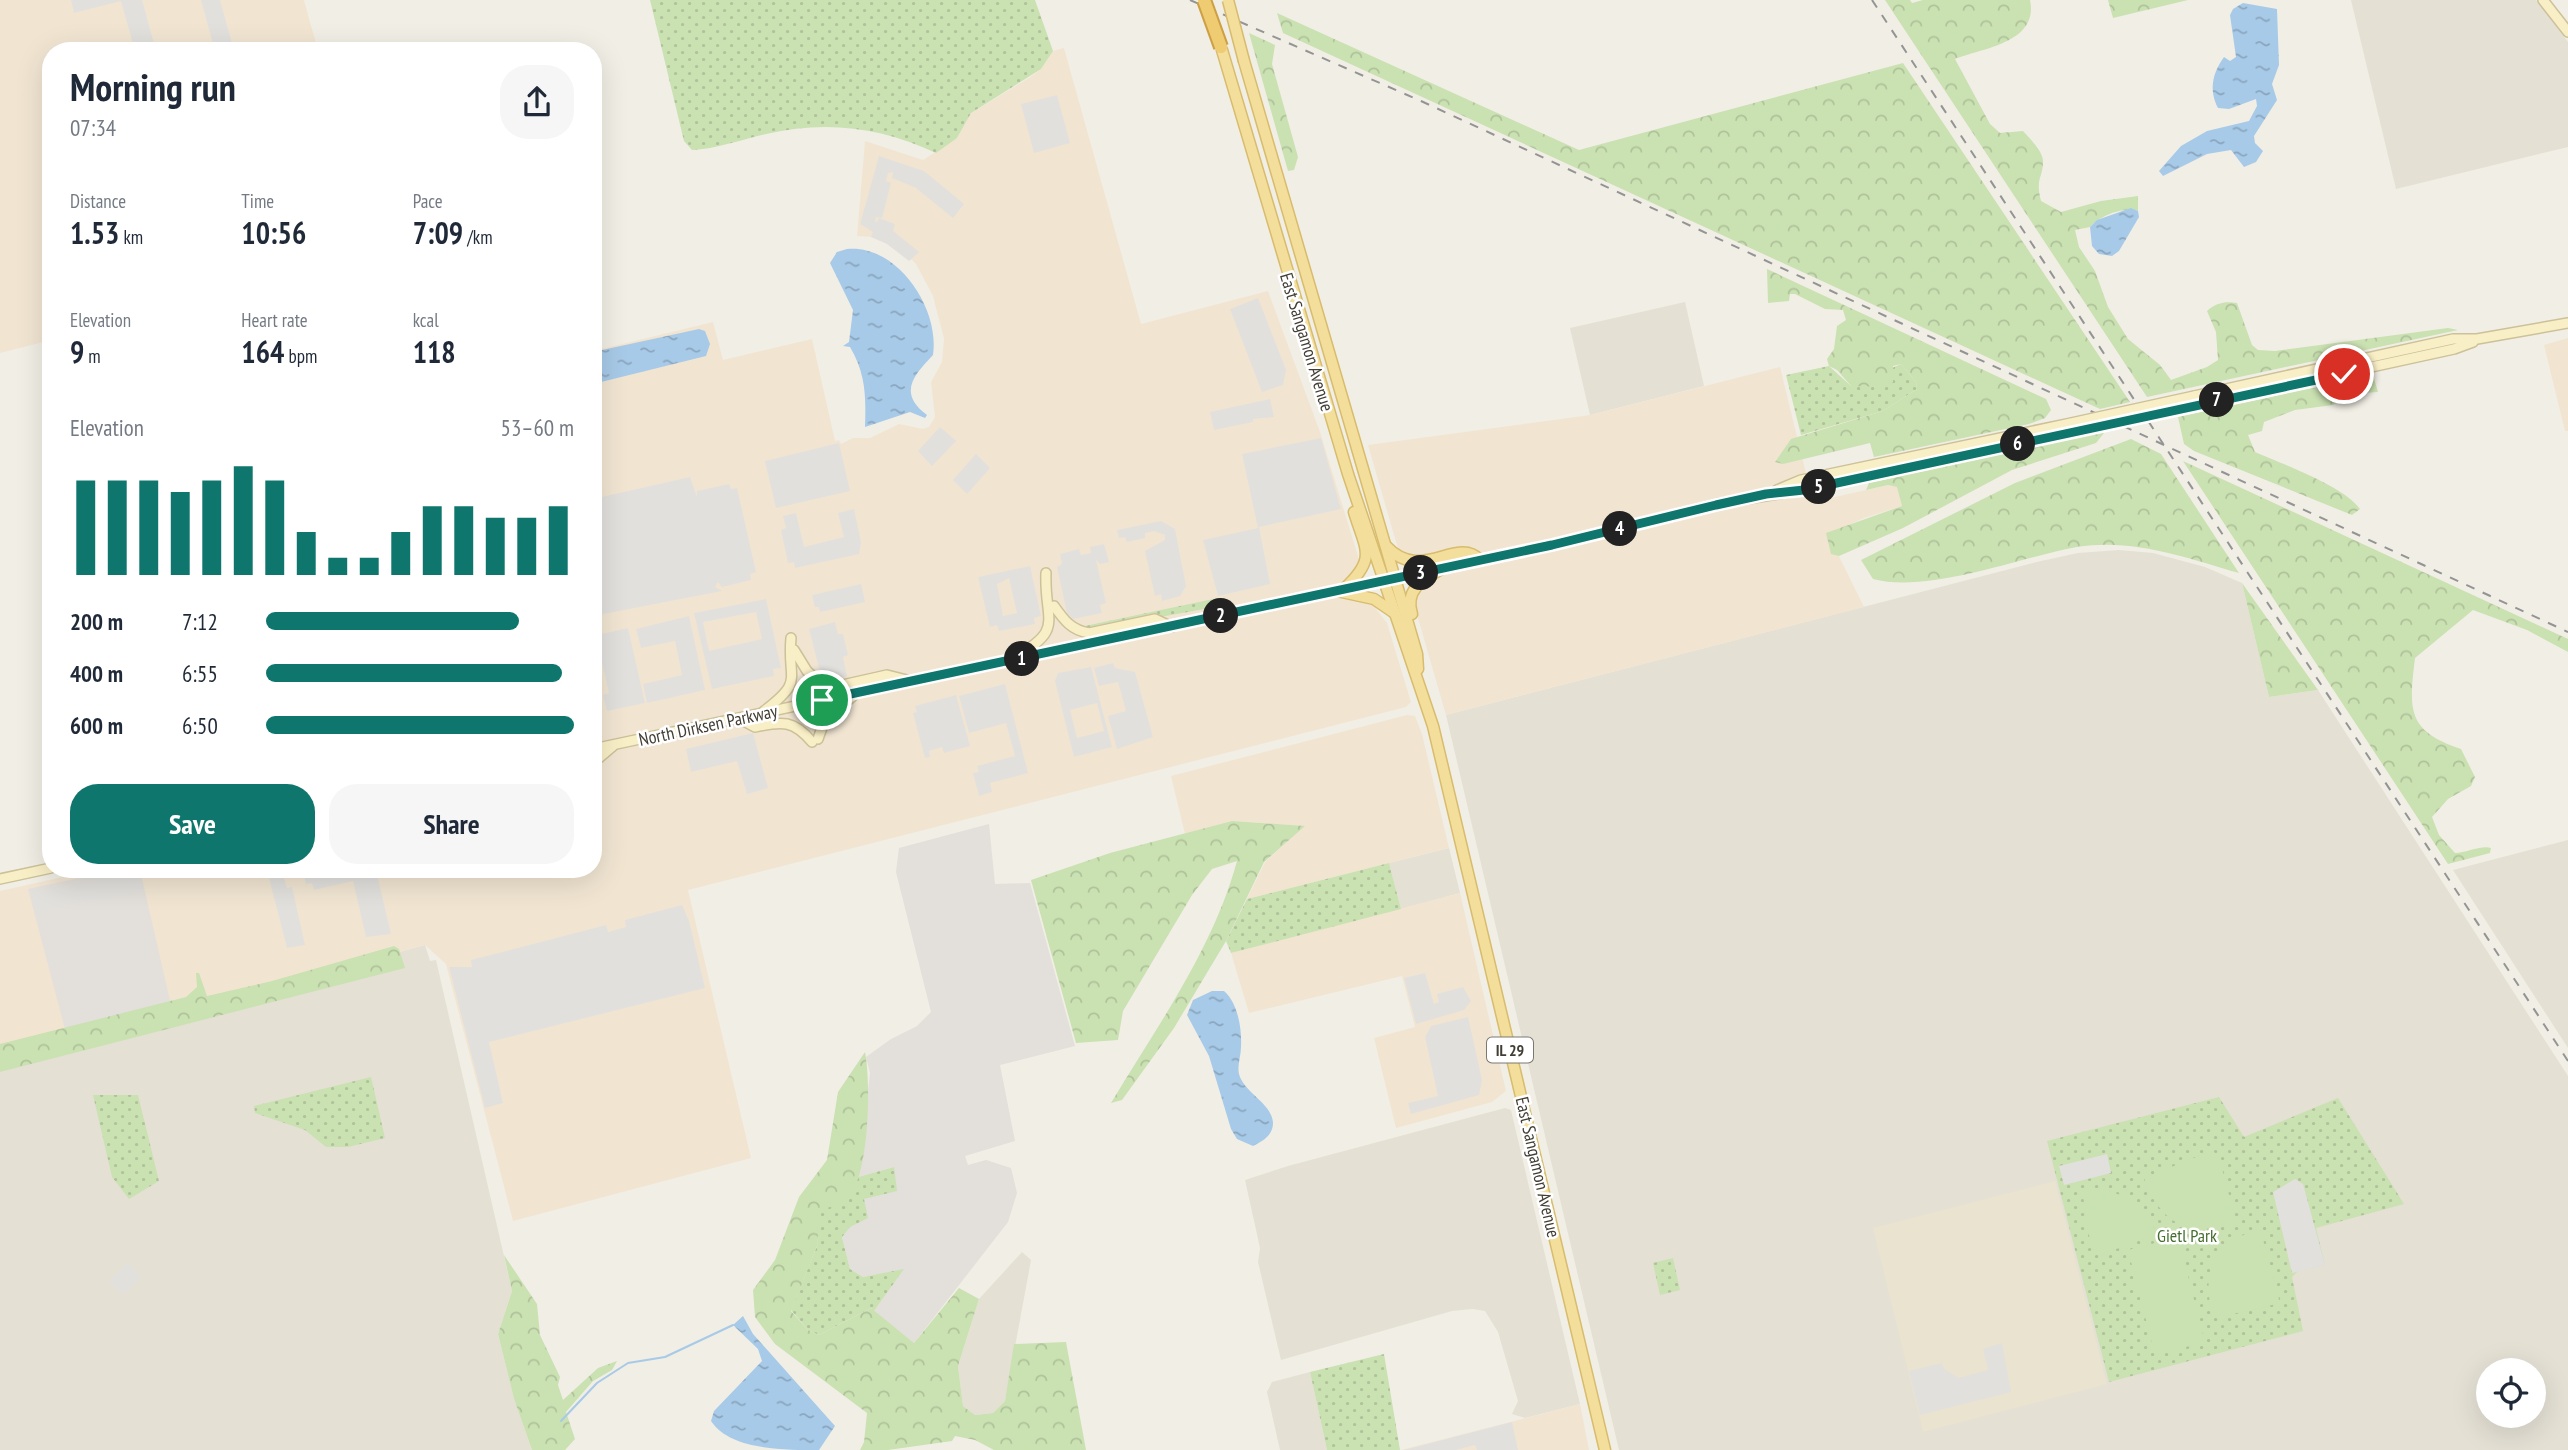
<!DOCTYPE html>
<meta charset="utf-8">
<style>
body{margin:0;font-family:"PT Sans Narrow",sans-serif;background:#f6f6f7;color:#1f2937;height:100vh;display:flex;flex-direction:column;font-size:26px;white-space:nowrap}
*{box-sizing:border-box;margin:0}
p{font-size:23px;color:#747a83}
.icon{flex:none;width:38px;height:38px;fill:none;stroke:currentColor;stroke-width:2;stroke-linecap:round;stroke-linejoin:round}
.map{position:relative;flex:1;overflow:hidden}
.side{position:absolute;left:42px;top:42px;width:560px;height:836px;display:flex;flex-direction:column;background:#fff;border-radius:28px;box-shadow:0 7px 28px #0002}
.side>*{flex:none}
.buttons{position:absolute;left:2476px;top:1358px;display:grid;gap:14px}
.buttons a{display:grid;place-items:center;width:70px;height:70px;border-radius:50%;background:#fff;box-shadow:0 7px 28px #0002;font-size:35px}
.pin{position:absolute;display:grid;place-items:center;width:60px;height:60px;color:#fff;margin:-30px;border:4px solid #fff;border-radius:50%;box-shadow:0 2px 7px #0007}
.km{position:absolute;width:35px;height:35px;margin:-18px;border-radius:50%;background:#222;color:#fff;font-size:19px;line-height:35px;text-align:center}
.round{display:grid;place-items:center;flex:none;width:74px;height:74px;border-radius:28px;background:#f6f6f7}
.overview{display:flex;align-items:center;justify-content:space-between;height:119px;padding:0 28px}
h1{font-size:38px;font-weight:800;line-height:52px}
.metrics{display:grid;grid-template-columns:repeat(3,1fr);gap:10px;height:119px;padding:7px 28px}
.metrics div{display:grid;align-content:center}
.metrics b{font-size:30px;font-weight:800}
.metrics small{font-size:19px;font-weight:400}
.metrics p{font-size:19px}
.chart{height:196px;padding:14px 28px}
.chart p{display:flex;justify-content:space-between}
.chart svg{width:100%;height:126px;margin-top:7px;stroke:#0f766e;stroke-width:6}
.primary-button{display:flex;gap:14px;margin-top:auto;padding:14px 28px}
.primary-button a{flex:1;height:80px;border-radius:28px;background:#0f766e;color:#fff;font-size:28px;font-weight:800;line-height:80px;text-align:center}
.primary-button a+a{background:#f6f6f7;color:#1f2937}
ul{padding:0 28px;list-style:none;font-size:23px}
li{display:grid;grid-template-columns:112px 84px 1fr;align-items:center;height:52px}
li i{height:18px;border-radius:9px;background:#0f766e}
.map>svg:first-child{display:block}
.residential{fill:#e4e0d4;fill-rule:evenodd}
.commercial{fill:#f1e5d2}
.industrial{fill:#e3dfda}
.education{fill:#e9e3d0}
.grass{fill:url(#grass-dots)}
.forest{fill:url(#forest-crowns)}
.pitch{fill:#cae1b2}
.parking{fill:#e2e0dd;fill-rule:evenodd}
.water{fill:url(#water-ripples)}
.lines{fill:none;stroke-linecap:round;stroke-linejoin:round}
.stream{stroke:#a7cae8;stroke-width:2}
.secondary-casing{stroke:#ccc199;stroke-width:12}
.primary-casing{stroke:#d7bc6d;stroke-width:13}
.secondary{stroke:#f9efc7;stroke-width:9}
.primary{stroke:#f4de9b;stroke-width:10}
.rail{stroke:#949494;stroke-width:2;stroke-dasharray:9 9;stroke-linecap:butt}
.secondary-bridge-casing{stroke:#ccc199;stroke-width:12;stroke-linecap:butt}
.primary-bridge-casing{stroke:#d7bc6d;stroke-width:13;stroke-linecap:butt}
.highway-bridge-casing{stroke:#cda043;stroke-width:16;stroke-linecap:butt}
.secondary-bridge{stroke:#f9efc7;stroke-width:9}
.primary-bridge{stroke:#f4de9b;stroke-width:10}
.highway-bridge{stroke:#efcb72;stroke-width:12}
.route-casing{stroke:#fff;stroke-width:14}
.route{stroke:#0f766e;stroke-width:9}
.labels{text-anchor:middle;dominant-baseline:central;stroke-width:5;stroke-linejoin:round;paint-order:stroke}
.shield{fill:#fff;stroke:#7b7872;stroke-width:2}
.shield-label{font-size:16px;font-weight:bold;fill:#423e35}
.street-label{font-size:18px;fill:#423e35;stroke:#fff}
.park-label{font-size:18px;fill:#446e2f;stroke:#fff}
</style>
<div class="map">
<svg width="2568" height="1450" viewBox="0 0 2568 1450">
<defs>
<pattern id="grass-dots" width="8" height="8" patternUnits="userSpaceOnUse" patternTransform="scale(1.75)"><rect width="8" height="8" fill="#cae1b2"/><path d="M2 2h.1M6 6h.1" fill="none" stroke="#afc29a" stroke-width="1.8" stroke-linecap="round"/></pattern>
<pattern id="forest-crowns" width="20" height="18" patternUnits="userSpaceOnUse" patternTransform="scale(1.75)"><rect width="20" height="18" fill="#cae1b2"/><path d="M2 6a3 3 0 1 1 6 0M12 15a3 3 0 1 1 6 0" fill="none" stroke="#afc29a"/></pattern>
<pattern id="water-ripples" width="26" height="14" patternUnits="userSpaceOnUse" patternTransform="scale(1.75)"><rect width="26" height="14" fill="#a7cae8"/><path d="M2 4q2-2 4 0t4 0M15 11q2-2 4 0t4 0" fill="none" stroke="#8aa5bd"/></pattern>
</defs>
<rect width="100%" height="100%" fill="#f1eee5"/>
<g class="residential">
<path d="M2351 0H2536L2568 42V147L2396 189Z"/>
<path d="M1685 302 1704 386 1590 415 1570 328Z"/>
<path d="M2119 550 2153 553 2205 567 2242 583 2269 697 2318 690 2568 1076V1450H1619L1446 715 2041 561 2078 553ZM2488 1370H2534V1416H2488Z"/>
<path d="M2568 840V1048L2453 870Z"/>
<path d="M1449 848 1460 893 1401 909 1389 863Z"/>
<path d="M425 945 430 961 436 960 512 1291 498 1334 514 1399 532 1450H0V1062Z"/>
<path d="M1505 1108 1511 1110 1580 1404 1525 1418 1512 1414 1518 1401 1498 1332 1485 1311 1473 1309 1452 1311 1281 1360 1258 1262 1260 1248 1245 1180 1288 1166Z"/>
<path d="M1022 1252 1031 1260 1005 1401 993 1413 975 1415 963 1406 958 1366 979 1299Z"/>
<path d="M1310 1372 1327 1450H1280L1267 1392 1272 1382Z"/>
</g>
<g class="commercial">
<path d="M0 0H304L318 51H51V340L0 353Z"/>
<path d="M1064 48 1141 324 1268 291 1320 432 1373 605 1387 623 1411 702 1406 707 688 890 751 1158 513 1221 446 964 425 945 0 1062V891L94 870H593V351L713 322 723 360 812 339 835 441 839 440 841 444 853 438H870L899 424 923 429 929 427 935 417 931 382 942 362 944 339 933 296 916 264 900 248 872 237 857 236 865 141 923 160 957 138 971 113 1029 78 1041 69 1053 51Z"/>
<path d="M2568 338V431H2565L2544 345Z"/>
<path d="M1780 367 1813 502 1888 485 1898 487 1902 506 1864 518 1828 534 1864 607 1446 715 1368 445 1590 415Z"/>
<path d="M1407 715 1415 716 1422 734 1449 848 1247 899 1265 862 1304 826 1232 821 1185 834 1171 776Z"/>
<path d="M1460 893 1506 1091 1492 1102 1396 1128 1374 1038 1415 1027 1402 976 1249 1013 1231 953Z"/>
<path d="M1580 1404 1589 1450H1401Z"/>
</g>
<g class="industrial">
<path d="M989 824 995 884 1030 883 1075 1046 1000 1065 1015 1141 965 1156 968 1165 986 1160 1011 1168 1017 1193 1008 1222 914 1343 874 1311 903 1270 863 1277 850 1269 842 1237 864 1199 894 1167 858 1177 870 1073 866 1057 891 1039 917 1026 931 1012 896 872 899 848Z"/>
<path d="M116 870H140L171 1005 66 1033 28 889Z"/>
</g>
<path class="education" d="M2055 1181 2107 1384 1923 1432 1873 1228Z"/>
<g class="grass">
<path d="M650 0H1035L1053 51 1041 69 971 113 957 138 936 153C881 127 826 120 766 134 743 139 716 149 692 150L684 141Z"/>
<path d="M1901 364 1916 382 1917 389 1883 411 1801 435 1786 375 1829 366 1851 386Z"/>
<path d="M1218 598 1222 600 1221 606 1088 630 1080 627Z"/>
<path d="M1389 863 1401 909 1231 953 1226 941 1247 899Z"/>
<path d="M371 1077 385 1138 348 1147H326L305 1130 255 1113 254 1106Z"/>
<path d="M93 1095H138L159 1181 129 1199 112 1177Z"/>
<path d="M2219 1097 2244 1137 2338 1098 2404 1204 2316 1228 2325 1265 2298 1271 2292 1277 2303 1331 2109 1382 2047 1141Z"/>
<path d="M894 1167 897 1191 864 1199 868 1218 850 1227 842 1237 850 1269 863 1277 904 1269 874 1311 871 1308 819 1335 808 1330 791 1310 817 1246 819 1210C840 1203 852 1199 858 1177Z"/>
<path d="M1673 1258 1680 1290 1660 1295 1653 1263Z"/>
<path d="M1384 1354 1400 1450H1327L1310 1372Z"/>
</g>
<g class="forest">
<path d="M1885 0H1910L1912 3 1923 0H2030C2039 43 1982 48 1955 59L1990 124 2000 133 2023 131C2029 138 2043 151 2043 161 2043 179 2035 177 2041 201L2061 212 2101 201 2138 196V211C2124 206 2099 216 2090 227L2075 230 2079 247 2095 271 2108 307 2128 339 2160 365 2171 380 2207 367 2218 360 2216 332 2207 311C2216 303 2225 301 2237 303L2252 345 2258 350 2275 351 2448 328 2458 330 2147 397Z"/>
<path d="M2108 0H2188L2113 18Z"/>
<path d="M1277 13 1579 150 1903 63 2130 402 2100 409 1283 33Z"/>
<path d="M1249 33 1275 45 1272 64 1298 157 1294 170 1288 171Z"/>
<path d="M1767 269 2046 399 2051 410 2045 418 2029 424 1874 457 1870 443 1783 464 1775 462 1791 439 1883 411 1917 389 1916 382 1901 364 1893 366V382L1885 387 1851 386 1837 370 1829 366 1827 359 1834 349 1837 326 1846 320 1843 310 1825 309 1795 294H1790L1789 301 1768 303Z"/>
<path d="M2373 375 2378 392 2348 394 2333 405 2295 410 2264 422 2262 431 2248 435 2255 452C2282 464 2344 486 2360 509L2352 515 2194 451 2184 444 2178 417Z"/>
<path d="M2097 432 2104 433 2096 443 2012 470 1903 528 1839 556 1831 554 1826 533 1902 506 1897 487 1888 485 1866 490 1869 483Z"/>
<path d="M2131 439 2161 454 2239 573C2186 558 2134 538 2077 547 2021 557 1928 594 1873 579L1861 560 2015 483Z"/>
<path d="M2183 461 2568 639V652L2527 630 2473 610 2415 658C2409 709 2406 731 2461 749L2475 777 2471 786 2448 799 2432 817 2439 835 2455 853C2466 853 2481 845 2491 848L2490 853 2448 864Z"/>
<path d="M2242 583 2318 690 2269 697Z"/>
<path d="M1232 821 1305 826 1264 862 1226 941 1174 1028 1122 1100 1111 1103C1158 1025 1213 949 1237 861L1212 869 1192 895 1123 1011 1118 1040 1076 1043 1031 880 1110 853Z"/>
<path d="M394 946 399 949 405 968 0 1072V1044L186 997 197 987 196 973H199L207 996 272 981Z"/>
<path d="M865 1052C871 1080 870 1183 845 1201 839 1205 827 1207 820 1211L817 1246 791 1311 808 1330 819 1335 871 1308 914 1343 959 1288 979 1299 958 1366 963 1406 975 1415 993 1413 1005 1401 1014 1344 1066 1342 1086 1450H994L975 1440 955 1436 952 1441 888 1450H860L864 1442 867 1413 775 1344 755 1317 753 1290 775 1260 799 1197 827 1160 838 1092Z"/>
<path d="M504 1255 537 1304 540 1335 560 1377 558 1385 563 1400 598 1368 617 1361 612 1370 593 1381 566 1412 575 1439 565 1450H532L514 1399 498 1334 512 1291Z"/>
</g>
<g class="pitch">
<path d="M2211 1151 2218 1154 2237 1224C2189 1236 2162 1227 2144 1178Z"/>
<path d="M2107 1190C2133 1199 2145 1209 2157 1234L2100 1255 2094 1252 2086 1225 2083 1192Z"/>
<path d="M2260 1228 2279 1299 2276 1304 2245 1312 2212 1316C2202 1265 2212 1246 2260 1228Z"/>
<path d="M2178 1237 2205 1342 2155 1355 2128 1250Z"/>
</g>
<g class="parking">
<path d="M71 0H142L156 51H135L121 1 74 13Z"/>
<path d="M201 0H220L234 51H215Z"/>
<path d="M1057 95 1070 143 1034 153 1021 104Z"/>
<path d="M879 156 924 171 964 204 953 218 916 188 892 178 893 172 888 173 886 181 891 183 882 218 876 217 875 221 877 222 879 218 895 224 893 231 919 252 909 261 887 244 871 237 873 232 860 224Z"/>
<path d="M1258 298 1286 370 1283 385 1262 392 1230 309Z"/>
<path d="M1270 399 1274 417 1253 419V422L1214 430 1210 412Z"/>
<path d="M940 427 956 441 932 466 918 451Z"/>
<path d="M1321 438 1341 509 1259 527 1270 584 1218 596 1203 540 1258 528 1242 454Z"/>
<path d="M839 443 850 491 776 508 765 461Z"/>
<path d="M976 454 990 468 967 494 953 480Z"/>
<path d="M690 477 697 497V491L729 484 731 489 737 488 756 572 750 574 751 580 722 587 718 582 715 587 722 591 593 616V499Z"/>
<path d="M854 509 861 542 859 554 795 568 794 562 788 563 781 530 786 528 783 516 796 513 804 547 844 537 838 513Z"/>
<path d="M1161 521 1175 529 1186 586 1180 596 1162 601 1161 594 1155 596 1145 551 1165 540V535L1154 531 1145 533V538L1127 542 1125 537 1119 538 1117 530Z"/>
<path d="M1104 544 1109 562 1100 564 1096 560 1106 603 1100 605 1102 613 1073 619 1067 613 1057 567 1062 564 1060 554 1079 549 1081 555 1091 553 1090 547Z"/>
<path d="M1030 566 1041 616 1034 618 1035 624 999 631 997 625 990 627 978 577ZM1009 578 1017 613 1003 616 997 584Z"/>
<path d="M861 584 865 602 820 612 819 607H815L812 595Z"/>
<path d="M766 599 781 668 773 669 774 676 712 689 694 613ZM756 612 762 639 709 651 703 622Z"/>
<path d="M689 616 705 690 647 703 643 684 682 675 675 641 641 648 636 629Z"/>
<path d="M835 622 838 634H843L848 655 843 657 847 676 832 679 819 668 809 629Z"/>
<path d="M628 628 645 703 607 711 603 695 609 693 600 654 593 655V636Z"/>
<path d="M1113 663 1115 668 1135 672 1153 737 1117 749 1108 716 1126 711 1118 682 1099 686 1094 668Z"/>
<path d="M1091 667 1112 747 1074 757 1055 681 1058 673ZM1097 703 1104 731 1077 738 1070 710Z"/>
<path d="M1005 684 1028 773 990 783 992 792 979 796 973 773 979 772 977 766 1015 756 1006 723 969 733 959 696Z"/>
<path d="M956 695 970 746 944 753 942 747 929 751 930 757 925 758 913 713 917 712 915 706Z"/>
<path d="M753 733 768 788 747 794 737 761 691 772 686 749Z"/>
<path d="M267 870H282L287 888 292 887 305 945 287 948Z"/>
<path d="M303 870H376L391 934 366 937 353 881 314 890 312 883 306 884Z"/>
<path d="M139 873 143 891 35 913 32 893Z"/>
<path d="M682 905 689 921 705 988 489 1042 503 1103 485 1108 449 967H472L471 960 606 925 608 932 626 927 625 920Z"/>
<path d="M1425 973 1434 1004 1439 1002 1437 994 1463 987 1471 1001 1464 1010 1416 1024 1404 978Z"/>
<path d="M1468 1017 1482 1080 1479 1095 1411 1114 1408 1103 1438 1096 1425 1037 1431 1026Z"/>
<path d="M2107 1154 2111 1173 2064 1185 2059 1166Z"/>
<path d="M2295 1179 2303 1184 2325 1265 2292 1273 2273 1192Z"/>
<path d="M128 1263 141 1277 123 1295 109 1281Z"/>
<path d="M2002 1343 2011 1392 1920 1415 1909 1371 1942 1363 1944 1369 1959 1378 1988 1370 1983 1349Z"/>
<path d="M1512 1422 1518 1450H1477L1475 1445 1456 1450H1404Z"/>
</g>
<g class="water">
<path d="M2243 3 2277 9 2279 65 2272 84 2277 100 2254 136 2255 143 2263 151 2256 162 2244 167 2231 150 2207 154 2163 176 2159 171 2181 146 2207 131 2249 121 2257 106 2256 99 2229 109 2218 108C2209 90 2212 74 2224 57L2230 61 2236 57 2230 15 2233 9Z"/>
<path d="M2131 208 2138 211 2139 217 2119 251 2112 256 2099 254 2092 246 2090 227 2097 220Z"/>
<path d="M847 249C897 244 940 308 933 355 913 376 898 393 927 415L925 418 910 412 865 427C866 397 866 374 850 347L843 346 849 342 853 310 830 263 837 252Z"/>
<path d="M699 329 705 331 710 344 706 356 593 384V352Z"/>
<path d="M1212 991H1224C1238 1003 1242 1029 1241 1047 1241 1056 1237 1065 1239 1074 1244 1093 1272 1103 1273 1123 1273 1135 1263 1141 1253 1146L1237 1139 1231 1129 1209 1056 1187 1015 1193 1000Z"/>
<path d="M743 1316 753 1334 835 1426 819 1450C783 1450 730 1450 711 1421L714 1411 762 1361 758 1349 733 1325Z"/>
</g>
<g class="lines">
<path class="stream" d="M561 1421 597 1383 628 1363 665 1357 733 1325"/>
<defs>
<g id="secondary">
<path d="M2543 0 2568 32"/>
<path d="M2194 396 2453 339H2477L2568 323"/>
<path d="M2202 404 2454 349 2473 342"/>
<path d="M1777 490 1801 480 2071 423"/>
<path d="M1054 606C1064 620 1071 630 1089 633L1155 619 1172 627"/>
<path d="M794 650 807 671 821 684 838 686 887 675 907 680"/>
<path d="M1013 658C1066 629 1044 622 1046 573"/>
<path d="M764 711C805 680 787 681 791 638"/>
<path d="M740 719 755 727C782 721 794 720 812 742"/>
<path d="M818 739 825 719 853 696"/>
<path d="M593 749 1552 545 1716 504 1803 490 2079 431"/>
<path d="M593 763 613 746"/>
<path d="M0 879 51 868"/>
</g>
<g id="primary">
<path d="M1222 50 1348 474 1433 726 1605 1450"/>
<path d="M1244 61 1417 654 1418 669"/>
<path d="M1386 546C1421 584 1457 535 1480 560"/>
<path d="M1344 589C1377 558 1366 551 1354 512"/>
<path d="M1337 591 1374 599 1393 612"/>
<path d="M1412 614C1404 589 1424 579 1443 568"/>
</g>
</defs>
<use href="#secondary" class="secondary-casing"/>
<use href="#primary" class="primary-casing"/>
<use href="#secondary" class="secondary"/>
<use href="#primary" class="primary"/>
<g class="rail">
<path d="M1190 0 1421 101 2568 632"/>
<path d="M1872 0 2568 1061"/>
</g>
<defs>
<g id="secondary-bridge">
<path d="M2071 423 2194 396"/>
<path d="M2079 431 2202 404"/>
</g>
<path id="primary-bridge" d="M1228 0 1244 61"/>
<path id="highway-bridge" d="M1204 0 1221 47"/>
</defs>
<use href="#secondary-bridge" class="secondary-bridge-casing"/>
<use href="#primary-bridge" class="primary-bridge-casing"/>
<use href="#highway-bridge" class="highway-bridge-casing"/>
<use href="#secondary-bridge" class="secondary-bridge"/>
<use href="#primary-bridge" class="primary-bridge"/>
<use href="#highway-bridge" class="highway-bridge"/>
</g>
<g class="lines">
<defs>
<path id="route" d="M822 700 1552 545 1716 505 1766 494 1804 490 2344 374"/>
</defs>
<use href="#route" class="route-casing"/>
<use href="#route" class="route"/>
</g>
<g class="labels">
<rect class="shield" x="1487" y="1037.5" width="46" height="25" rx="5"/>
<g class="shield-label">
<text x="1510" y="1050">IL 29</text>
</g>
<g class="street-label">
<text transform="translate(1307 342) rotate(73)">East Sangamon Avenue</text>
<text transform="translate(708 725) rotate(-12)">North Dirksen Parkway</text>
<text transform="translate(1538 1167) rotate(77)">East Sangamon Avenue</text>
</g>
<g class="park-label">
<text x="2187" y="1235">Gietl Park</text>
</g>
</g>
</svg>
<div class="buttons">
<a><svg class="icon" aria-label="locate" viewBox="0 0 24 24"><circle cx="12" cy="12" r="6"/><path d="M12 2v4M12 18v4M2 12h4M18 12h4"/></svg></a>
</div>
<div class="pin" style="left:822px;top:700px;background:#1e9e55"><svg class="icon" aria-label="arrive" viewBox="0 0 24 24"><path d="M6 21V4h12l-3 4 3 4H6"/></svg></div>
<div class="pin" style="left:2344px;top:374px;background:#d93025"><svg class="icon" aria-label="check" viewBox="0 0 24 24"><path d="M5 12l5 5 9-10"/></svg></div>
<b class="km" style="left:1022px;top:659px">1</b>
<b class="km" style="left:1221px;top:616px">2</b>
<b class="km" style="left:1421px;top:573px">3</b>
<b class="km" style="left:1620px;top:529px">4</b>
<b class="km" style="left:1819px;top:487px">5</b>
<b class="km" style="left:2018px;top:444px">6</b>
<b class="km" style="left:2217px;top:400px">7</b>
<section class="side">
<div class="overview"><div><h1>Morning run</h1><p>07:34</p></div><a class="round"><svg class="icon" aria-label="share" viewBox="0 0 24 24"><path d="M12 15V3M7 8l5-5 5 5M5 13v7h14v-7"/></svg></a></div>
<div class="metrics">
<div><p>Distance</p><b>1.53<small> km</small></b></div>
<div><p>Time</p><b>10:56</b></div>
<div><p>Pace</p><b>7:09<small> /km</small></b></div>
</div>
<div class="metrics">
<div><p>Elevation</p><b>9<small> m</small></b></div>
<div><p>Heart rate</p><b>164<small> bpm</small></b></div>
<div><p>kcal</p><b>118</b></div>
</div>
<div class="chart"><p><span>Elevation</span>53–60 m</p>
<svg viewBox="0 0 160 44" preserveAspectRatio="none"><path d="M5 44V11M15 44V11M25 44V11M35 44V15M45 44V11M55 44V6M65 44V11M75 44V29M85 44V38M95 44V38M105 44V29M115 44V20M125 44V20M135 44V24M145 44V24M155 44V20"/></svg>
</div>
<ul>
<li><b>200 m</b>7:12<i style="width:82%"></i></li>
<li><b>400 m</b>6:55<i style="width:96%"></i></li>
<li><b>600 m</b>6:50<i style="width:100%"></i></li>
</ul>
<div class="primary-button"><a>Save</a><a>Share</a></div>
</section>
</div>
